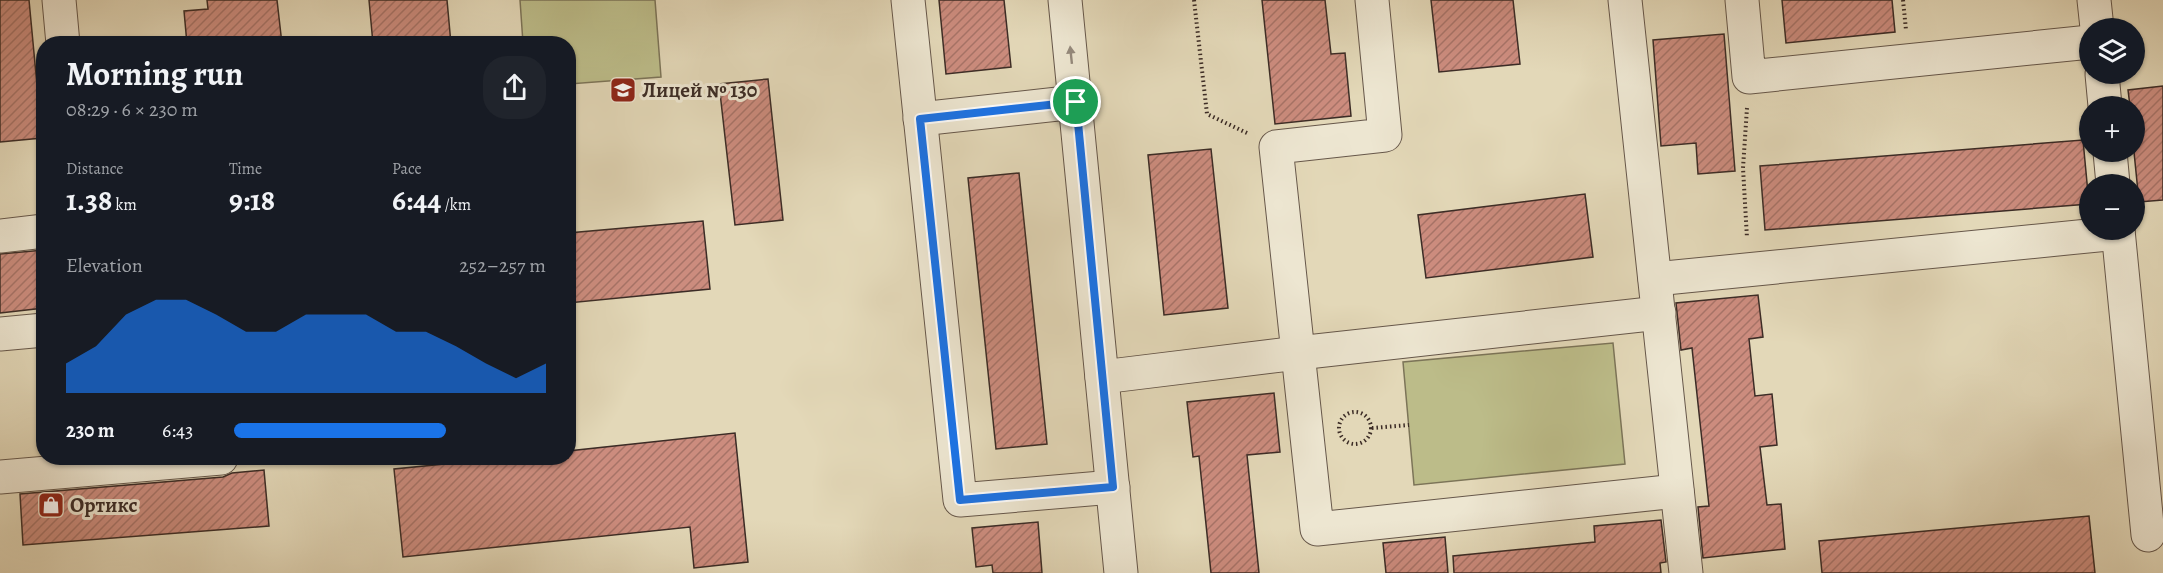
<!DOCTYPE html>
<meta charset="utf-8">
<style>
body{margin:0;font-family:Alegreya,serif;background:#20242c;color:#f1f3f6;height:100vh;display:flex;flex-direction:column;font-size:22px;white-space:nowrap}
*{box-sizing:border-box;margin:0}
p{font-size:20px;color:#9ea1a6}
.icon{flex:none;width:33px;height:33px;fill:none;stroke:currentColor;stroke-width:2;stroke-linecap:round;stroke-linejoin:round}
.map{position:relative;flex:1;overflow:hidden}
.sheet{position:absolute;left:36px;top:36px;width:540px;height:429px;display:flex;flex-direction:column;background:#171b24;border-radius:24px;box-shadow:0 2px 4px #0004}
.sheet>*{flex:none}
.tools{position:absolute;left:2079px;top:18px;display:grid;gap:12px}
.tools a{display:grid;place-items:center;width:66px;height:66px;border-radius:50%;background:#171b24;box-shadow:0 2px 4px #0004;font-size:30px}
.pin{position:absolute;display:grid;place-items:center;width:51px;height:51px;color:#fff;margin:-26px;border:3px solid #fff;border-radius:50%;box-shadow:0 2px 6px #0007}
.round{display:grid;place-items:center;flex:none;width:63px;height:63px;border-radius:24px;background:#20242c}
.overview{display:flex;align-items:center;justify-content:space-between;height:102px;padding:0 30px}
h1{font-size:33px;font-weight:700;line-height:45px}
.metrics{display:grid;grid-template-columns:repeat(3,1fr);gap:9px;height:102px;padding:6px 30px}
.metrics div{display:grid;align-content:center}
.metrics b{font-size:30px;font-weight:700}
.metrics small{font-size:16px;font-weight:400}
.metrics p{font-size:16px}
.chart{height:168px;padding:12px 30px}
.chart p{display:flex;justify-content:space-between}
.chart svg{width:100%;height:108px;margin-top:6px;fill:#1a73e8;opacity:.7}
ul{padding:0 30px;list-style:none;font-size:20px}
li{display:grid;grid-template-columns:96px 72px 1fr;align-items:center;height:45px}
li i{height:15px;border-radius:8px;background:#1a73e8}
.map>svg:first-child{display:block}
.green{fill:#bcbc89;stroke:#7c7458;stroke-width:1.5}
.building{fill:url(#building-hatch);stroke:#3c2c26;stroke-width:1.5}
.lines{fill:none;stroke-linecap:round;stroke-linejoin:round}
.minor-casing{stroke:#66574a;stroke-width:35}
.path{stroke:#3c2c26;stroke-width:4;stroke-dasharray:1.5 3;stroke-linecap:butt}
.minor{stroke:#ede6d1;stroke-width:33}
.oneway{fill:#94897c}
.route-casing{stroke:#fff;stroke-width:12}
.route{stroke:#1a73e8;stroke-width:8}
.labels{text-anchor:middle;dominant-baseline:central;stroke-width:6;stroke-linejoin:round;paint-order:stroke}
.poi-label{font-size:21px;font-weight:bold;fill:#3c2c26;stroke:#ede6d1;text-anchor:start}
</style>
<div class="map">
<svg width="2163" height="573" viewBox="0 0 2163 573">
<defs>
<pattern id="building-hatch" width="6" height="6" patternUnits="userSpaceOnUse" patternTransform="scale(1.5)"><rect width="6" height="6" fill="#cc8c7e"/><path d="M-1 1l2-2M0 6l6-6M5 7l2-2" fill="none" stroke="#a77367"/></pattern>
</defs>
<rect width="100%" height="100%" fill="#e3d8b8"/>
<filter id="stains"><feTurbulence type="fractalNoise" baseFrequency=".00333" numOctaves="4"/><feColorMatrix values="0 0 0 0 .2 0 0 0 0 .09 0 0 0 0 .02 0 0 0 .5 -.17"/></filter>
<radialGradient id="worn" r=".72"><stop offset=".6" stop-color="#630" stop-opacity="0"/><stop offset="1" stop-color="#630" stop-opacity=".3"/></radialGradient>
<g class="green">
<path d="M520 0H655L661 77 569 84 568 44 523 43Z"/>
<path d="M1613 343 1625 464 1414 485 1403 362Z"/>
</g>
<g class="building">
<path d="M0 0H29L42 138 0 142Z"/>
<path d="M207 0H277L282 44H187L184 11 208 9Z"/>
<path d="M369 0H447L451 44H373Z"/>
<path d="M939 0H1004L1011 67 946 74Z"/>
<path d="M1262 0H1325L1331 54 1345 53 1351 116 1275 124Z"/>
<path d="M1431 0H1513L1520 64 1439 72Z"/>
<path d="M1782 0H1892L1895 32 1786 43Z"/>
<path d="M1724 34 1735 171 1698 174 1696 143 1661 146 1653 40Z"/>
<path d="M768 79 783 220 735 225 719 84Z"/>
<path d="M2163 86V200L2139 202 2134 152V106H2130L2128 90Z"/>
<path d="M2083 140 2089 204 1765 230 1760 166Z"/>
<path d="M1211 149 1228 308 1164 315 1148 155Z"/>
<path d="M1019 173 1047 444 996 449 968 178Z"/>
<path d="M1585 194 1593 257 1426 278 1418 215Z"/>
<path d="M703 221 710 289 568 303V233Z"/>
<path d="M44 250V308L0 313V254Z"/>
<path d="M1758 295 1763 337 1749 339 1755 396 1772 394 1777 445 1760 447 1767 505 1781 504 1785 549 1703 558 1698 507 1709 506 1692 348 1681 350 1676 303Z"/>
<path d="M1274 393 1280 452 1247 455 1259 573H1211L1199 456 1193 457 1187 402Z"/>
<path d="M735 433 748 562 694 568 690 527 403 557 394 469 506 458H568V451Z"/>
<path d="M264 470 269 526 23 545 20 494 223 477 232 473Z"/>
<path d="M2089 516 2095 573H1822L1819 541Z"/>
<path d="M1661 520 1666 562 1660 563 1661 573H1454L1453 556 1595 542 1594 526Z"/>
<path d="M1038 522 1042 573H993L992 565 976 567 972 528Z"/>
<path d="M1445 537 1448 573H1386L1383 543Z"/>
</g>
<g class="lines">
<defs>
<g id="minor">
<path d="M59 0 63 44"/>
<path d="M908 0 960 500 1113 487"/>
<path d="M1065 0 1121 573"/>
<path d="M1372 0 1385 135 1276 147 1298 353 1659 313"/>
<path d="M1625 0 1686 573"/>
<path d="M1742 0 1749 77 2090 42"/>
<path d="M2094 0 2097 28"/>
<path d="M2102 74 2105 106"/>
<path d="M920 119 1076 102"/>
<path d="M2110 152 2113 184"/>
<path d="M2118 230 2148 535"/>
<path d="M0 236 44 231"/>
<path d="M1655 279 2118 233"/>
<path d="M0 334 44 330"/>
<path d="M1102 377 1298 353 1317 529 1677 491"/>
<path d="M0 477 221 458"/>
</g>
</defs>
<use href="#minor" class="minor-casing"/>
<g class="path">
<path d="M1194 0 1207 114 1249 134"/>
<path d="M1903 0 1906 30"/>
<path d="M1747 108 1743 168 1747 238"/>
<circle cx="1355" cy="428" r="16"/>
<path d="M1372 428 1409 425"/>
</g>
<use href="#minor" class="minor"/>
</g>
<defs><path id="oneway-solid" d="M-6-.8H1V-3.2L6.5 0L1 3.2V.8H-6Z" transform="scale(1.5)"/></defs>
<use class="oneway" href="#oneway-solid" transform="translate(1071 55) rotate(-96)"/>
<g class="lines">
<defs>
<path id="route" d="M1076 102 1113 487 960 500 920 119Z"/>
</defs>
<use href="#route" class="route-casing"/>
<use href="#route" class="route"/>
</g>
<defs>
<symbol id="school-square" viewBox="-11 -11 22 22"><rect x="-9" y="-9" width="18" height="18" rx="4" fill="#8f2418" stroke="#ede6d1"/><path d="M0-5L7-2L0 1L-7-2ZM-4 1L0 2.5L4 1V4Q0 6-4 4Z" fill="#fff"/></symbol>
<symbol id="shop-square" viewBox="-11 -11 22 22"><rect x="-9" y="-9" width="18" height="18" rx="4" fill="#8f2418" stroke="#ede6d1"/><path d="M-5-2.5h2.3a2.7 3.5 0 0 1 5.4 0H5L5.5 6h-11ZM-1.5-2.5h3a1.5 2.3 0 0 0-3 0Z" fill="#fff"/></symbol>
</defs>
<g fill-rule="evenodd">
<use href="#school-square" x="608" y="75" width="30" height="30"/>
<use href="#shop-square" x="36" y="490" width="30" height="30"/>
</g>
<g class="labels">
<g class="poi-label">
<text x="642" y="90">Лицей № 130</text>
<text x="70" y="505">Ортикс</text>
</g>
</g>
<rect width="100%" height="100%" filter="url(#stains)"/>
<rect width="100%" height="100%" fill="url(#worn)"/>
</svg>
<div class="tools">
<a><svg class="icon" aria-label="layers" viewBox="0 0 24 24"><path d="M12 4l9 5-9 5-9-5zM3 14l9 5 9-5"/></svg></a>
<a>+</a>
<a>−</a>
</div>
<div class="pin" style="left:1076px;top:102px;background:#1e9e55"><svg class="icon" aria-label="arrive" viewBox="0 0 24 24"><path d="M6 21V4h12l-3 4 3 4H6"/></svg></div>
<section class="sheet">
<div class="overview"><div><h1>Morning run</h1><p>08:29 · 6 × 230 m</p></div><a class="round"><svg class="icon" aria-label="share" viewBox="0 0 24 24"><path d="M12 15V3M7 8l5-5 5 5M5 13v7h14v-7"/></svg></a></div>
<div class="metrics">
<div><p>Distance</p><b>1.38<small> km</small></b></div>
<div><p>Time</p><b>9:18</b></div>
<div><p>Pace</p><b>6:44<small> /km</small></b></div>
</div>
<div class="chart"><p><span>Elevation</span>252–257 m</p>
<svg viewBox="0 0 160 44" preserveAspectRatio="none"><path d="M0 44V32L10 25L20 12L30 6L40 6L50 12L60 19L70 19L80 12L90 12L100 12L110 19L120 19L130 25L140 32L150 38L160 32V44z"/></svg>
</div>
<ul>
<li><b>230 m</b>6:43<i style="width:68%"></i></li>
</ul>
</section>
</div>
